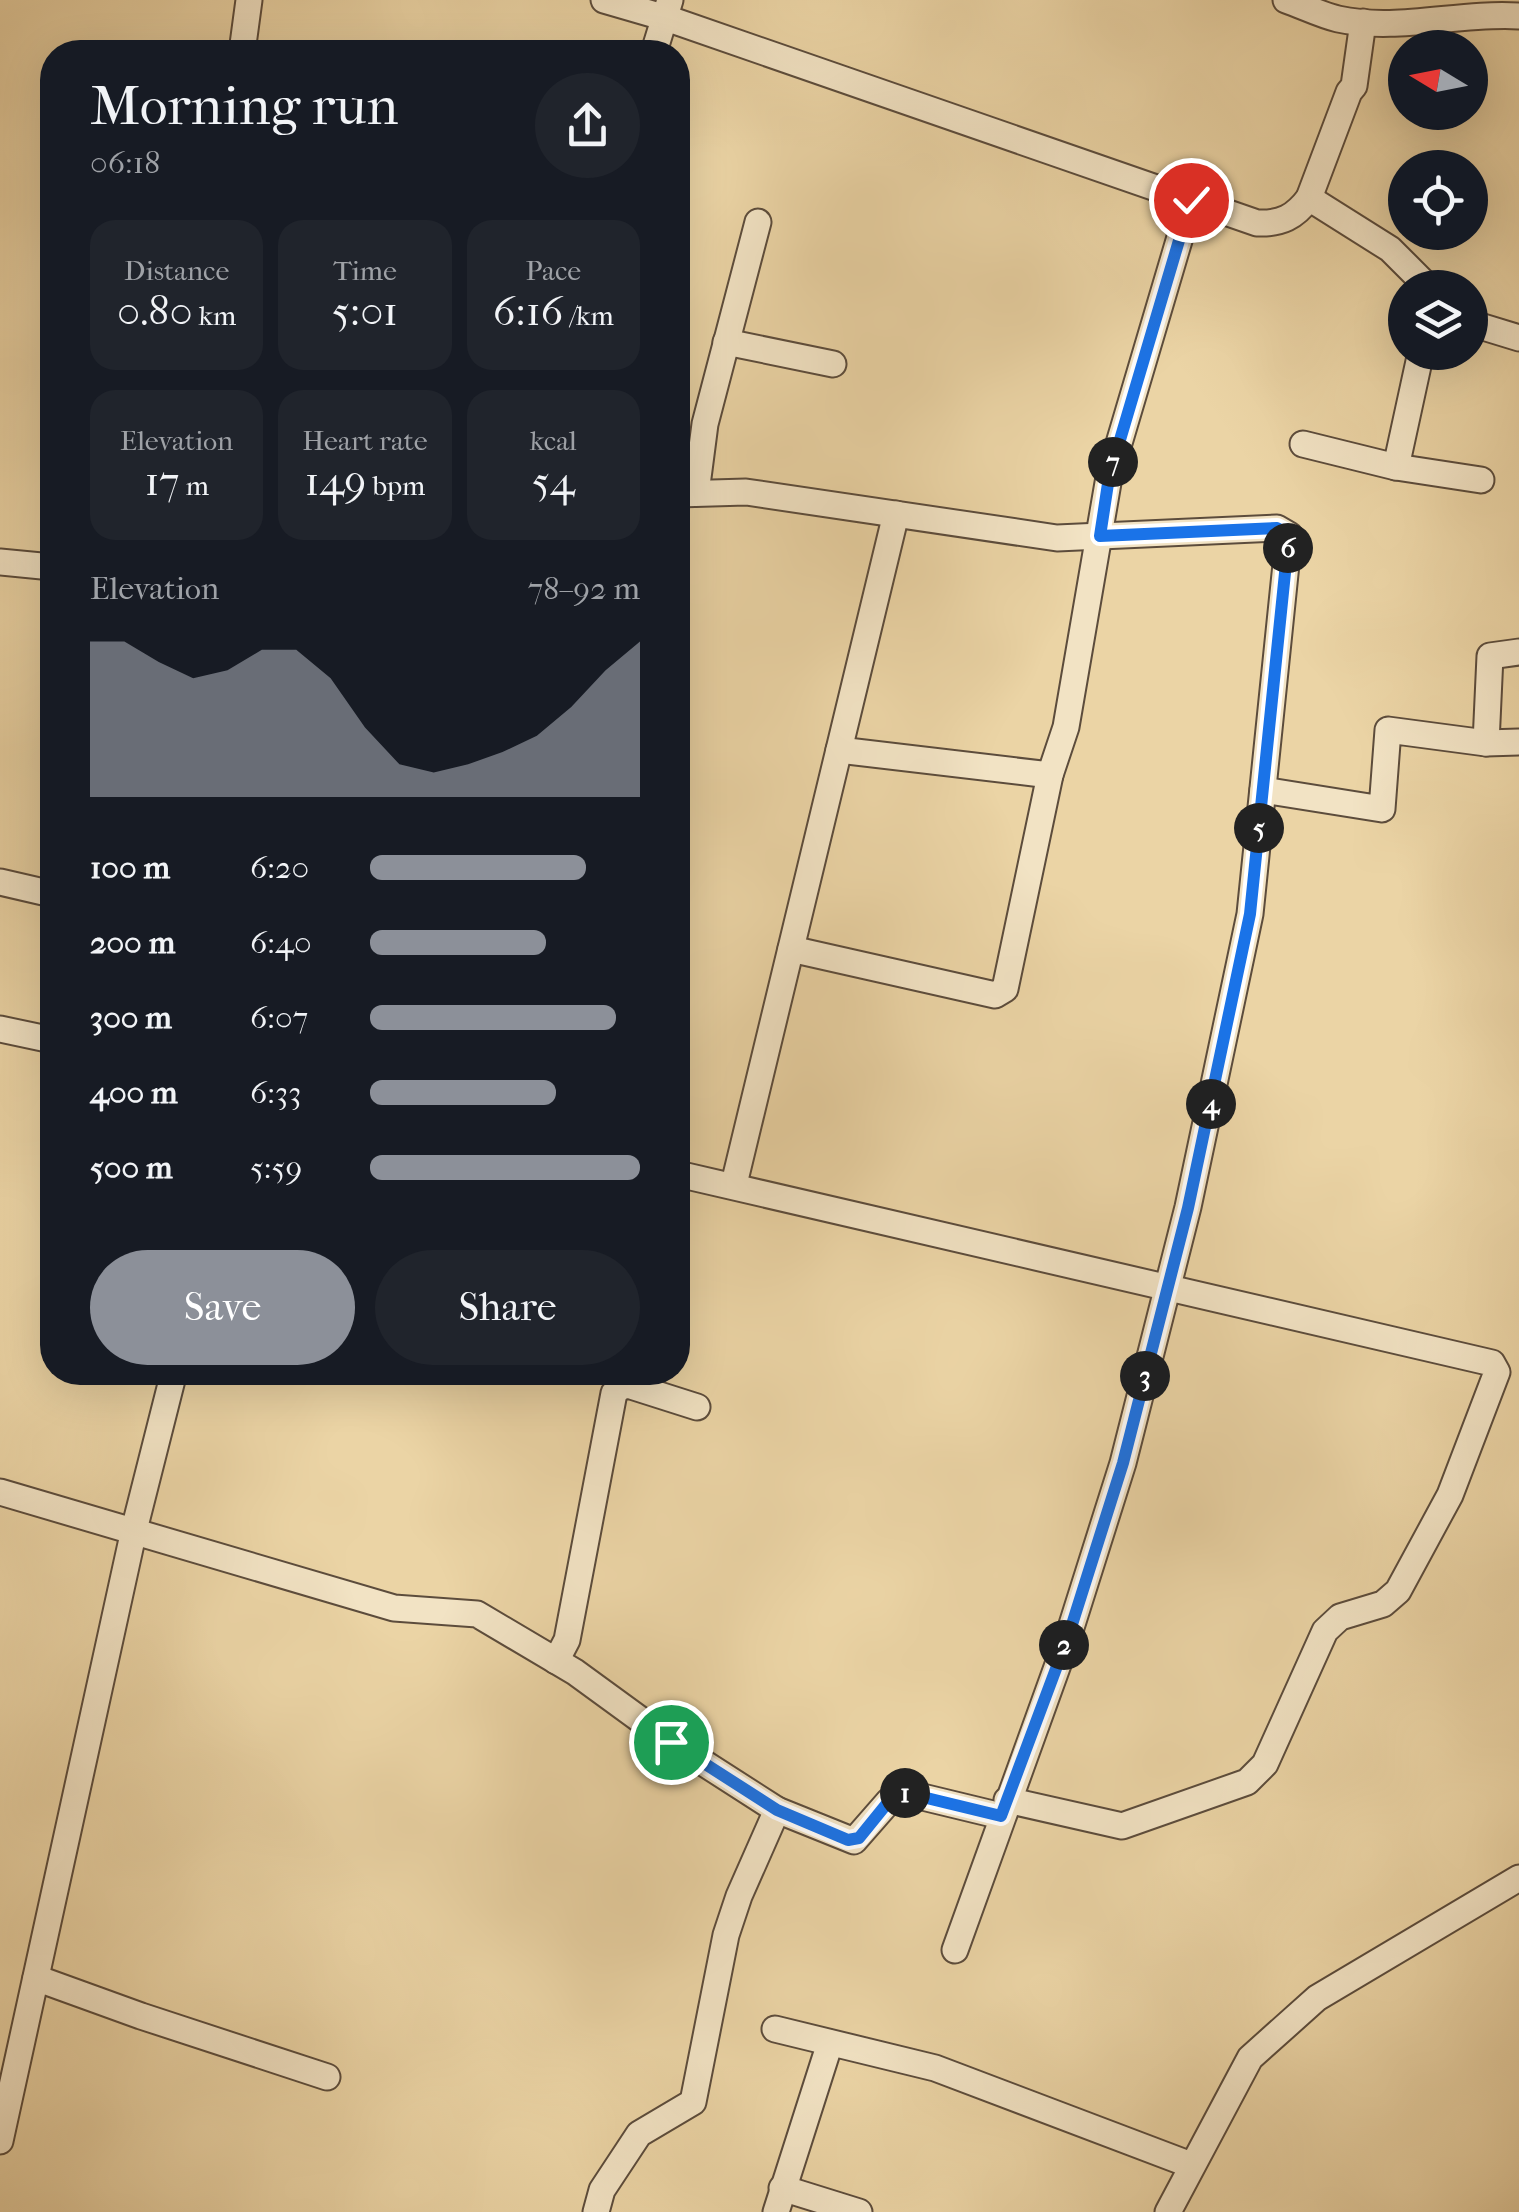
<!DOCTYPE html>
<meta charset="utf-8">
<style>
body{margin:0;font-family:"IM FELL French Canon",serif;background:#20242c;color:#f1f3f6;height:100vh;display:flex;flex-direction:column;font-size:38px;white-space:nowrap}
*{box-sizing:border-box;margin:0}
p{font-size:32px;color:#9ea1a6}
.icon{flex:none;width:55px;height:55px;fill:none;stroke:currentColor;stroke-width:2;stroke-linecap:round;stroke-linejoin:round}
.map{position:relative;flex:1;overflow:hidden}
.details{position:absolute;left:40px;top:40px;width:650px;height:1345px;display:flex;flex-direction:column;background:#171b24;border-radius:40px;box-shadow:0 10px 40px #0002}
.details>*{flex:none}
.needle{width:65px;rotate:280deg}
.controls{position:absolute;left:1388px;top:30px;display:grid;gap:20px}
.controls a{display:grid;place-items:center;width:100px;height:100px;border-radius:50%;background:#171b24;box-shadow:0 10px 40px #0002;font-size:50px}
.pin{position:absolute;display:grid;place-items:center;width:85px;height:85px;color:#fff;margin:-42px;border:5px solid #fff;border-radius:50%;box-shadow:0 2px 10px #0007}
.km{position:absolute;width:50px;height:50px;margin:-25px;border-radius:50%;background:#222;color:#fff;font-size:28px;line-height:50px;text-align:center}
.round{display:grid;place-items:center;flex:none;width:105px;height:105px;border-radius:52px;background:#20242c}
.overview{display:flex;align-items:center;justify-content:space-between;height:170px;padding:0 50px}
h1{font-size:55px;font-weight:600;line-height:75px}
.figures{display:grid;grid-template-columns:repeat(3,1fr);gap:15px;height:170px;padding:10px 50px}
.figures div{display:grid;align-content:center;border-radius:25px;background:#20242c;text-align:center}
.figures b{font-size:42px;font-weight:600}
.figures small{font-size:28px;font-weight:400}
.figures p{font-size:28px}
.chart{height:280px;padding:20px 50px}
.chart p{display:flex;justify-content:space-between}
.chart svg{width:100%;height:180px;margin-top:10px;fill:#8c9099;opacity:.7}
.primary-button{display:flex;gap:20px;margin-top:auto;padding:20px 50px}
.primary-button a{flex:1;height:115px;border-radius:60px;background:#8c9099;color:#fff;font-size:40px;font-weight:600;line-height:115px;text-align:center}
.primary-button a+a{background:#20242c;color:#f1f3f6}
ul{padding:0 50px;list-style:none;font-size:32px}
li{display:grid;grid-template-columns:160px 120px 1fr;align-items:center;height:75px}
li i{height:25px;border-radius:12px;background:#8c9099}
.map>svg:first-child{display:block}
.lines{fill:none;stroke-linecap:round;stroke-linejoin:round}
.minor-casing{stroke:#5c4c3c;stroke-width:29}
.minor{stroke:#f2e3c4;stroke-width:25}
.route-casing{stroke:#fff;stroke-width:20}
.route{stroke:#1a73e8;stroke-width:12}
</style>
<div class="map">
<svg width="1519" height="2212" viewBox="0 0 1519 2212">
<rect width="100%" height="100%" fill="#ebd4a5"/>
<filter id="stains"><feTurbulence type="fractalNoise" baseFrequency=".002" numOctaves="4"/><feColorMatrix values="0 0 0 0 .2 0 0 0 0 .09 0 0 0 0 .02 0 0 0 .5 -.17"/></filter>
<radialGradient id="worn" r=".72"><stop offset=".6" stop-color="#630" stop-opacity="0"/><stop offset="1" stop-color="#630" stop-opacity=".3"/></radialGradient>
<g class="lines">
<defs>
<g id="minor">
<path d="M604 0 666 18 1257 223C1281 224 1295 217 1309 198L1349 92 1354 86 1363 22"/>
<path d="M1286 0C1303 6 1321 15 1338 19 1397 32 1459 12 1519 16"/>
<path d="M242 52 249 0"/>
<path d="M654 52 670 0"/>
<path d="M1309 198 1390 249 1429 288"/>
<path d="M1470 323 1519 338"/>
<path d="M726 342 833 364"/>
<path d="M1303 444 1396 467 1481 480"/>
<path d="M1396 467 1421 352"/>
<path d="M696 493 705 424 758 222"/>
<path d="M678 494 746 492 1057 538 1277 528 1289 535 1250 914 1188 1207 1123 1463 1069 1634 955 1950"/>
<path d="M0 562 52 567"/>
<path d="M1486 743 1490 656 1519 652"/>
<path d="M839 750 1050 775"/>
<path d="M1263 790 1382 809 1388 730 1486 743 1519 742"/>
<path d="M0 882 52 894"/>
<path d="M791 949 995 995 1005 989 1050 775 1066 727 1109 477 1191 200"/>
<path d="M0 1029 52 1040"/>
<path d="M678 1174 1492 1363 1497 1372 1450 1495 1398 1591 1383 1604 1340 1617 1325 1631 1265 1764 1247 1782 1122 1826 1007 1800"/>
<path d="M734 1184 896 514"/>
<path d="M0 1492 394 1608 477 1614 575 1672 671 1742 777 1810 739 1896 726 1935 693 2102 639 2134 602 2190 596 2212"/>
<path d="M556 1661 567 1640 614 1393 623 1385 631 1386 697 1407"/>
<path d="M777 1810 854 1841 889 1801 906 1793 1001 1816"/>
<path d="M36 1978 141 2016 327 2077"/>
<path d="M775 2029 935 2068 1191 2165"/>
<path d="M0 2141 134 1530 174 1372"/>
<path d="M782 2188 859 2212"/>
<path d="M776 2212 830 2043"/>
<path d="M1168 2212 1250 2058 1317 1998 1519 1878"/>
</g>
</defs>
<use href="#minor" class="minor-casing"/>
<use href="#minor" class="minor"/>
</g>
<g class="lines">
<defs>
<path id="route" d="M671 1742 777 1810 848 1840 859 1838 889 1801 906 1793 1001 1816 1069 1634 1123 1463 1188 1208 1250 914 1289 534 1277 528 1100 536 1109 477 1191 200"/>
</defs>
<use href="#route" class="route-casing"/>
<use href="#route" class="route"/>
</g>
<rect width="100%" height="100%" filter="url(#stains)"/>
<rect width="100%" height="100%" fill="url(#worn)"/>
</svg>
<div class="controls">
<a><svg class="needle" viewBox="-14 -14 28 28"><path d="M0-13l5 13h-10z" fill="#e53935"/><path d="M0 13l5-13h-10z" fill="#9ea1a6"/></svg></a>
<a><svg class="icon" aria-label="locate" viewBox="0 0 24 24"><circle cx="12" cy="12" r="6"/><path d="M12 2v4M12 18v4M2 12h4M18 12h4"/></svg></a>
<a><svg class="icon" aria-label="layers" viewBox="0 0 24 24"><path d="M12 4l9 5-9 5-9-5zM3 14l9 5 9-5"/></svg></a>
</div>
<div class="pin" style="left:671px;top:1742px;background:#1e9e55"><svg class="icon" aria-label="arrive" viewBox="0 0 24 24"><path d="M6 21V4h12l-3 4 3 4H6"/></svg></div>
<div class="pin" style="left:1191px;top:200px;background:#d93025"><svg class="icon" aria-label="check" viewBox="0 0 24 24"><path d="M5 12l5 5 9-10"/></svg></div>
<b class="km" style="left:905px;top:1793px">1</b>
<b class="km" style="left:1064px;top:1645px">2</b>
<b class="km" style="left:1145px;top:1376px">3</b>
<b class="km" style="left:1211px;top:1104px">4</b>
<b class="km" style="left:1259px;top:828px">5</b>
<b class="km" style="left:1288px;top:548px">6</b>
<b class="km" style="left:1113px;top:462px">7</b>
<section class="details">
<div class="overview"><div><h1>Morning run</h1><p>06:18</p></div><a class="round"><svg class="icon" aria-label="share" viewBox="0 0 24 24"><path d="M12 15V3M7 8l5-5 5 5M5 13v7h14v-7"/></svg></a></div>
<div class="figures">
<div><p>Distance</p><b>0.80<small> km</small></b></div>
<div><p>Time</p><b>5:01</b></div>
<div><p>Pace</p><b>6:16<small> /km</small></b></div>
</div>
<div class="figures">
<div><p>Elevation</p><b>17<small> m</small></b></div>
<div><p>Heart rate</p><b>149<small> bpm</small></b></div>
<div><p>kcal</p><b>54</b></div>
</div>
<div class="chart"><p><span>Elevation</span>78–92 m</p>
<svg viewBox="0 0 160 44" preserveAspectRatio="none"><path d="M0 44V6L10 6L20 11L30 15L40 13L50 8L60 8L70 15L80 27L90 36L100 38L110 36L120 33L130 29L140 22L150 13L160 6V44z"/></svg>
</div>
<ul>
<li><b>100 m</b>6:20<i style="width:80%"></i></li>
<li><b>200 m</b>6:40<i style="width:65%"></i></li>
<li><b>300 m</b>6:07<i style="width:91%"></i></li>
<li><b>400 m</b>6:33<i style="width:69%"></i></li>
<li><b>500 m</b>5:59<i style="width:100%"></i></li>
</ul>
<div class="primary-button"><a>Save</a><a>Share</a></div>
</section>
</div>
